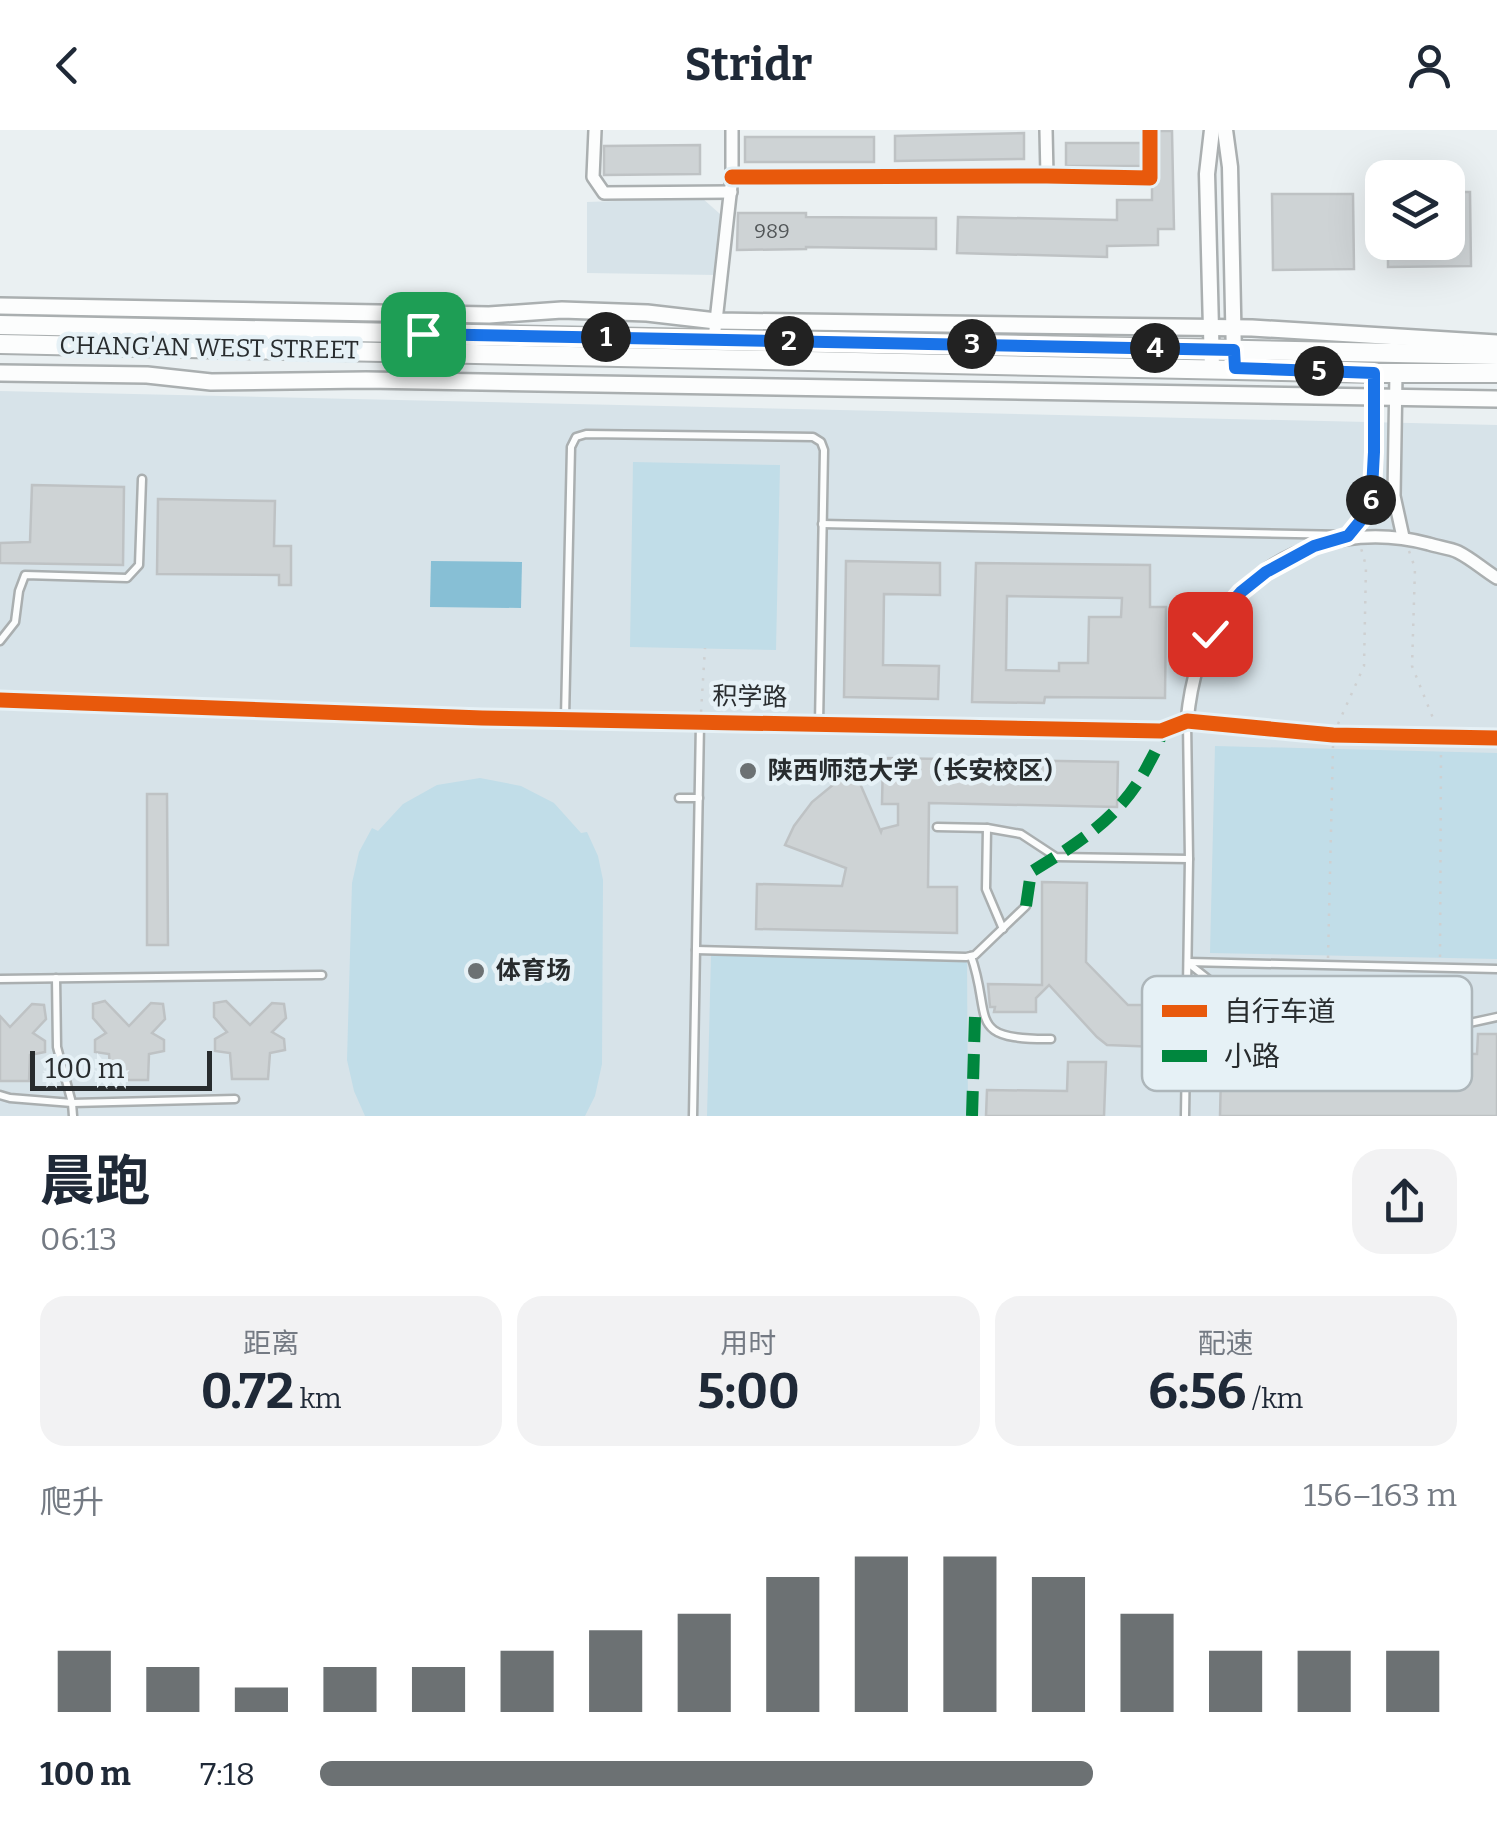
<!DOCTYPE html>
<html lang="zh">
<meta charset="utf-8">
<style>
body{margin:0;font-family:Bitter,"Noto Sans SC",serif;background:#f2f2f3;color:#1f2937;height:100vh;display:flex;flex-direction:column;font-size:38px;white-space:nowrap}
*{box-sizing:border-box;margin:0}
p{font-size:32px;color:#747a83}
.icon{flex:none;width:55px;height:55px;fill:none;stroke:currentColor;stroke-width:2;stroke-linecap:round;stroke-linejoin:round}
.map{position:relative;height:986px;overflow:hidden}
.side{display:flex;flex-direction:column;background:#fff;flex:1}
.side>*{flex:none}
.fabs{position:absolute;left:1365px;top:30px;display:grid;gap:20px}
.fabs a{display:grid;place-items:center;width:100px;height:100px;border-radius:20px;background:#fff;box-shadow:0 10px 40px #0002;font-size:50px}
.scale{position:absolute;left:30px;bottom:25px;width:182px;box-sizing:border-box;padding-left:10px;border:5px solid #282c2e;border-top:0;font-size:28px;line-height:35px;white-space:nowrap;color:#282c2e;-webkit-text-stroke:8px #e6f1f6;paint-order:stroke}
.pin{position:absolute;display:grid;place-items:center;width:85px;height:85px;color:#fff;margin:-42px;border-radius:20px;box-shadow:0 5px 15px #0006}
.km{position:absolute;width:50px;height:50px;margin:-25px;border-radius:50%;background:#222;color:#fff;font-size:28px;line-height:50px;text-align:center}
.round{display:grid;place-items:center;flex:none;width:105px;height:105px;border-radius:30px;background:#f2f2f3}
.headline{display:flex;align-items:center;justify-content:space-between;height:170px;padding:0 40px}
h1{font-size:55px;font-weight:700;line-height:75px}
.stats{display:grid;grid-template-columns:repeat(3,1fr);gap:15px;height:170px;padding:10px 40px}
.stats div{display:grid;align-content:center;border-radius:25px;background:#f2f2f3;text-align:center}
.stats b{font-size:50px;font-weight:700}
.stats small{font-size:28px;font-weight:400}
.stats p{font-size:28px}
.chart{height:280px;padding:20px 40px}
.chart p{display:flex;justify-content:space-between}
.chart svg{width:100%;height:180px;margin-top:10px;stroke:#6c7173;stroke-width:6}
ul{padding:0 40px;list-style:none;font-size:32px}
li{display:grid;grid-template-columns:160px 120px 1fr;align-items:center;height:75px}
li i{height:25px;border-radius:12px;background:#6c7173}
header{display:flex;justify-content:space-between;align-items:center;height:130px;padding:0 40px;background:#fff;font-size:45px;font-weight:700}
.map>svg:first-child{display:block}
.built{fill:#d7e3e9}
.green{fill:#c1dde8}
.water{fill:#87bfd5}
.building{fill:#ced3d5;stroke:#bec2c4;stroke-width:2.5;fill-rule:evenodd}
.lines{fill:none;stroke-linecap:round;stroke-linejoin:round}
.service-casing{stroke:#aaafb0;stroke-width:11}
.minor-casing{stroke:#aaafb0;stroke-width:16}
.tertiary-casing{stroke:#aaafb0;stroke-width:19}
.secondary-casing{stroke:#aaafb0;stroke-width:20}
.primary-casing{stroke:#aaafb0;stroke-width:22}
.path{stroke:#ced0d1;stroke-width:2.5;stroke-dasharray:2.5 8;stroke-linecap:butt}
.service{stroke:#fcfdfd;stroke-width:6}
.minor{stroke:#fcfdfd;stroke-width:11}
.tertiary{stroke:#fcfdfd;stroke-width:14}
.secondary{stroke:#fcfdfd;stroke-width:15}
.primary{stroke:#fcfdfd;stroke-width:18}
.quiet{stroke:#00873e;stroke-width:12;stroke-dasharray:25 12;stroke-linecap:butt}
.cycleway-casing{stroke:#e6f1f6;stroke-width:21}
.cycleway{stroke:#e8590c;stroke-width:15}
.route-casing{stroke:#fff;stroke-width:20}
.route{stroke:#1a73e8;stroke-width:12}
.poi-dot{fill:#6c7173;stroke:#e6f1f6;stroke-width:4}
.labels{text-anchor:middle;dominant-baseline:central;stroke-width:9;stroke-linejoin:round;paint-order:stroke}
.number-label{font-size:20px;fill:#525658}
.street-label{font-size:25px;fill:#282c2e;stroke:#e6f1f6}
.poi-label{font-size:25px;font-weight:bold;fill:#282c2e;stroke:#e6f1f6;text-anchor:start}
.key{fill:#e6f1f6;stroke:#adb6ba;stroke-width:2.5}
.key-label{font-size:28px;fill:#282c2e}
</style>
<header><svg class="icon" aria-label="back" viewBox="0 0 24 24"><path d="M15 5l-7 7 7 7"/></svg>Stridr<svg class="icon" aria-label="person" viewBox="0 0 24 24"><circle cx="12" cy="8" r="4"/><path d="M4 21q1-7 8-7t8 7"/></svg></header>
<div class="map">
<svg width="1497" height="986" viewBox="0 0 1497 986">
<rect width="100%" height="100%" fill="#eaf0f2"/>
<g class="built">
<path d="M702 68 720 84 716 145 587 143V72Z"/>
<path d="M0 261 1497 295V986H0Z"/>
</g>
<g class="green">
<path d="M633 332 780 335 776 520 630 517Z"/>
<path d="M1215 616 1497 623V829L1210 823Z"/>
<path d="M480 648 521 656 554 673 581 703 587 702 598 726 603 750 602 934 595 966 585 986H365L354 961 347 930 352 753 359 722 372 698 378 701 403 674 437 655Z"/>
<path d="M711 825 967 831 968 986H707Z"/>
</g>
<path class="water" d="M431 431 522 432 521 478 430 477Z"/>
<g class="building">
<path d="M1159 1H1172L1174 99H1158V115L1107 116V127L957 123 958 87 1117 90V70H1152V57L1157 54 1159 48Z"/>
<path d="M1024 3V29L895 31V6Z"/>
<rect x="745" y="7" width="129" height="25"/>
<rect x="1066" y="13" width="75" height="23"/>
<path d="M700 15V44L604 45V16Z"/>
<path d="M1448 62H1470L1471 136 1388 137V112H1448Z"/>
<path d="M1272 64H1353L1354 139 1273 140Z"/>
<path d="M738 83H806V87L936 88V119L806 117V119L737 120Z"/>
<path d="M32 355 124 357 123 435 0 433V413L30 412Z"/>
<path d="M158 369 275 371 274 416H291V455H279V445L157 444Z"/>
<path d="M846 431 940 433V465L884 464 883 535 939 536 938 569 844 567Z"/>
<path d="M976 433 1150 435V477H1166L1165 568 1045 567 1044 573 972 572ZM1007 466 1122 468 1121 487H1089L1088 533H1059V541L1006 540Z"/>
<path d="M883 628 1118 632 1117 677 929 673 928 757H957V803L756 799 757 754 842 756 846 738 785 715 794 696 812 672 834 654 855 642 881 702 882 699 898 695V674H882Z"/>
<path d="M147 664H167L168 815H147Z"/>
<path d="M1042 752 1087 753 1086 832 1128 875H1166V902L1158 903V917L1107 915 1097 907 1049 855 1036 868V882H994L995 877H990L988 854 1042 855Z"/>
<path d="M105 871 129 896 151 873 163 874 165 889 152 903 164 910V921L149 924 148 950H111L109 924 95 922V910L106 903 93 888V874Z"/>
<path d="M226 871 250 895 272 873 284 874 286 888 272 902 284 909 285 920 270 923 268 949H232L230 923 215 921V909L227 902 214 887V873Z"/>
<path d="M32 874 44 875 46 889 33 903 45 911V922L30 925 29 951H0V886L10 897Z"/>
<path d="M1222 900 1293 901V919L1477 924 1478 904H1497V986H1220Z"/>
<path d="M1068 932H1106L1104 986H986L987 960 1067 961Z"/>
</g>
<g class="lines">
<defs>
<g id="service">
<path d="M822 394 1346 405"/>
<path d="M0 511 15 492 19 461 25 445 127 448 139 435 142 349"/>
<path d="M565 588 571 317 576 307 586 304 813 307 821 312 824 320 819 594"/>
<path d="M679 668H699"/>
<path d="M937 697 987 698 1021 704 1056 727 1189 729"/>
<path d="M987 698 986 759 1003 799"/>
<path d="M696 820 966 827 975 825 1026 776"/>
<path d="M971 826C993 888 964 910 1051 909"/>
<path d="M1188 832 1497 839"/>
<path d="M1188 833 1242 876 1289 890 1465 894 1497 887"/>
<path d="M56 848 57 917 72 973 73 986"/>
<path d="M0 849 322 845"/>
<path d="M0 965 10 968 72 973 235 969"/>
<path d="M693 986 700 593"/>
<path d="M1185 986 1189 729 1187 592"/>
</g>
<g id="minor">
<path d="M595 0 593 47 604 63 731 62"/>
<path d="M1046 0 1047 46"/>
<path d="M732 47 1047 46 1150 48V0"/>
<path d="M714 209 732 47V0"/>
<path d="M1396 243 1394 366 1403 407"/>
<path d="M1344 407 1348 406 1371 378 1374 321 1375 243"/>
<path d="M0 570 482 588 1161 601 1187 591 1333 605 1497 608"/>
<path d="M1187 591C1191 551 1200 516 1224 483 1269 417 1354 394 1429 414 1438 417 1450 418 1458 422 1472 429 1484 440 1497 448"/>
</g>
<g id="tertiary">
<path d="M1212 0 1207 44 1212 238"/>
<path d="M1225 0 1230 37 1234 228"/>
</g>
<g id="secondary">
<path d="M0 176 489 185 562 180 647 183 716 191 1252 198 1497 213"/>
<path d="M0 243 147 245 211 252 366 250 1497 269"/>
</g>
<g id="primary">
<path d="M0 195 1497 225"/>
<path d="M0 214 1375 243H1497"/>
</g>
</defs>
<use href="#service" class="service-casing"/>
<use href="#minor" class="minor-casing"/>
<use href="#tertiary" class="tertiary-casing"/>
<use href="#secondary" class="secondary-casing"/>
<use href="#primary" class="primary-casing"/>
<g class="path">
<path d="M1409 421 1415 438 1412 536 1435 593"/>
<path d="M701 582 705 518"/>
<path d="M1338 594 1364 536 1366 436 1361 418"/>
<path d="M1440 827 1441 620"/>
<path d="M1328 828 1333 616"/>
</g>
<use href="#service" class="service"/>
<use href="#minor" class="minor"/>
<use href="#tertiary" class="tertiary"/>
<use href="#secondary" class="secondary"/>
<use href="#primary" class="primary"/>
<g class="quiet">
<path d="M1026 776 1031 742C1077 714 1121 687 1147 637 1154 623 1159 618 1161 601"/>
<path d="M972 986 975 886 982 881"/>
</g>
<defs>
<g id="cycleway">
<path d="M732 47 1047 46 1150 48V0"/>
<path d="M0 570 482 588 1161 601 1187 591 1333 605 1497 608"/>
</g>
</defs>
<use href="#cycleway" class="cycleway-casing"/>
<use href="#cycleway" class="cycleway"/>
</g>
<g class="lines">
<defs>
<path id="route" d="M423 204 1234 220 1235 238 1374 243V322L1371 378 1348 406 1314 416 1266 442 1241 462 1225 480 1210 504"/>
</defs>
<use href="#route" class="route-casing"/>
<use href="#route" class="route"/>
</g>
<g class="poi-dot">
<circle cx="748" cy="641" r="10"/>
<circle cx="476" cy="841" r="10"/>
</g>
<g class="labels">
<g class="number-label">
<text x="772" y="101">989</text>
</g>
<g class="street-label">
<text transform="translate(209 218) rotate(1)">CHANG'AN WEST STREET</text>
<text transform="translate(750 567) rotate(1)">积学路</text>
</g>
<g class="poi-label">
<text x="768" y="641">陕西师范大学（长安校区）</text>
<text x="496" y="841">体育场</text>
</g>
</g>
<rect x="1142" y="846" width="330" height="115" rx="15" class="key"/>
<rect x="1162" y="875" width="45" height="12" fill="#e8590c"/>
<rect x="1162" y="920" width="45" height="12" fill="#00873e"/>
<g class="key-label">
<text x="1224" y="891">自行车道</text>
<text x="1224" y="936">小路</text>
</g>
</svg>
<div class="fabs">
<a><svg class="icon" aria-label="layers" viewBox="0 0 24 24"><path d="M12 4l9 5-9 5-9-5zM3 14l9 5 9-5"/></svg></a>
</div>
<div class="scale">100 m</div>
<div class="pin" style="left:423px;top:204px;background:#1e9e55"><svg class="icon" aria-label="arrive" viewBox="0 0 24 24"><path d="M6 21V4h12l-3 4 3 4H6"/></svg></div>
<div class="pin" style="left:1210px;top:504px;background:#d93025"><svg class="icon" aria-label="check" viewBox="0 0 24 24"><path d="M5 12l5 5 9-10"/></svg></div>
<b class="km" style="left:606px;top:207px">1</b>
<b class="km" style="left:789px;top:211px">2</b>
<b class="km" style="left:972px;top:214px">3</b>
<b class="km" style="left:1155px;top:218px">4</b>
<b class="km" style="left:1319px;top:241px">5</b>
<b class="km" style="left:1371px;top:370px">6</b>
</div>
<section class="side">
<div class="headline"><div><h1>晨跑</h1><p>06:13</p></div><a class="round"><svg class="icon" aria-label="share" viewBox="0 0 24 24"><path d="M12 15V3M7 8l5-5 5 5M5 13v7h14v-7"/></svg></a></div>
<div class="stats">
<div><p>距离</p><b>0.72<small> km</small></b></div>
<div><p>用时</p><b>5:00</b></div>
<div><p>配速</p><b>6:56<small> /km</small></b></div>
</div>
<div class="chart"><p><span>爬升</span>156–163 m</p>
<svg viewBox="0 0 160 44" preserveAspectRatio="none"><path d="M5 44V29M15 44V33M25 44V38M35 44V33M45 44V33M55 44V29M65 44V24M75 44V20M85 44V11M95 44V6M105 44V6M115 44V11M125 44V20M135 44V29M145 44V29M155 44V29"/></svg>
</div>
<ul>
<li><b>100 m</b>7:18<i style="width:68%"></i></li>
</ul>
</section>
